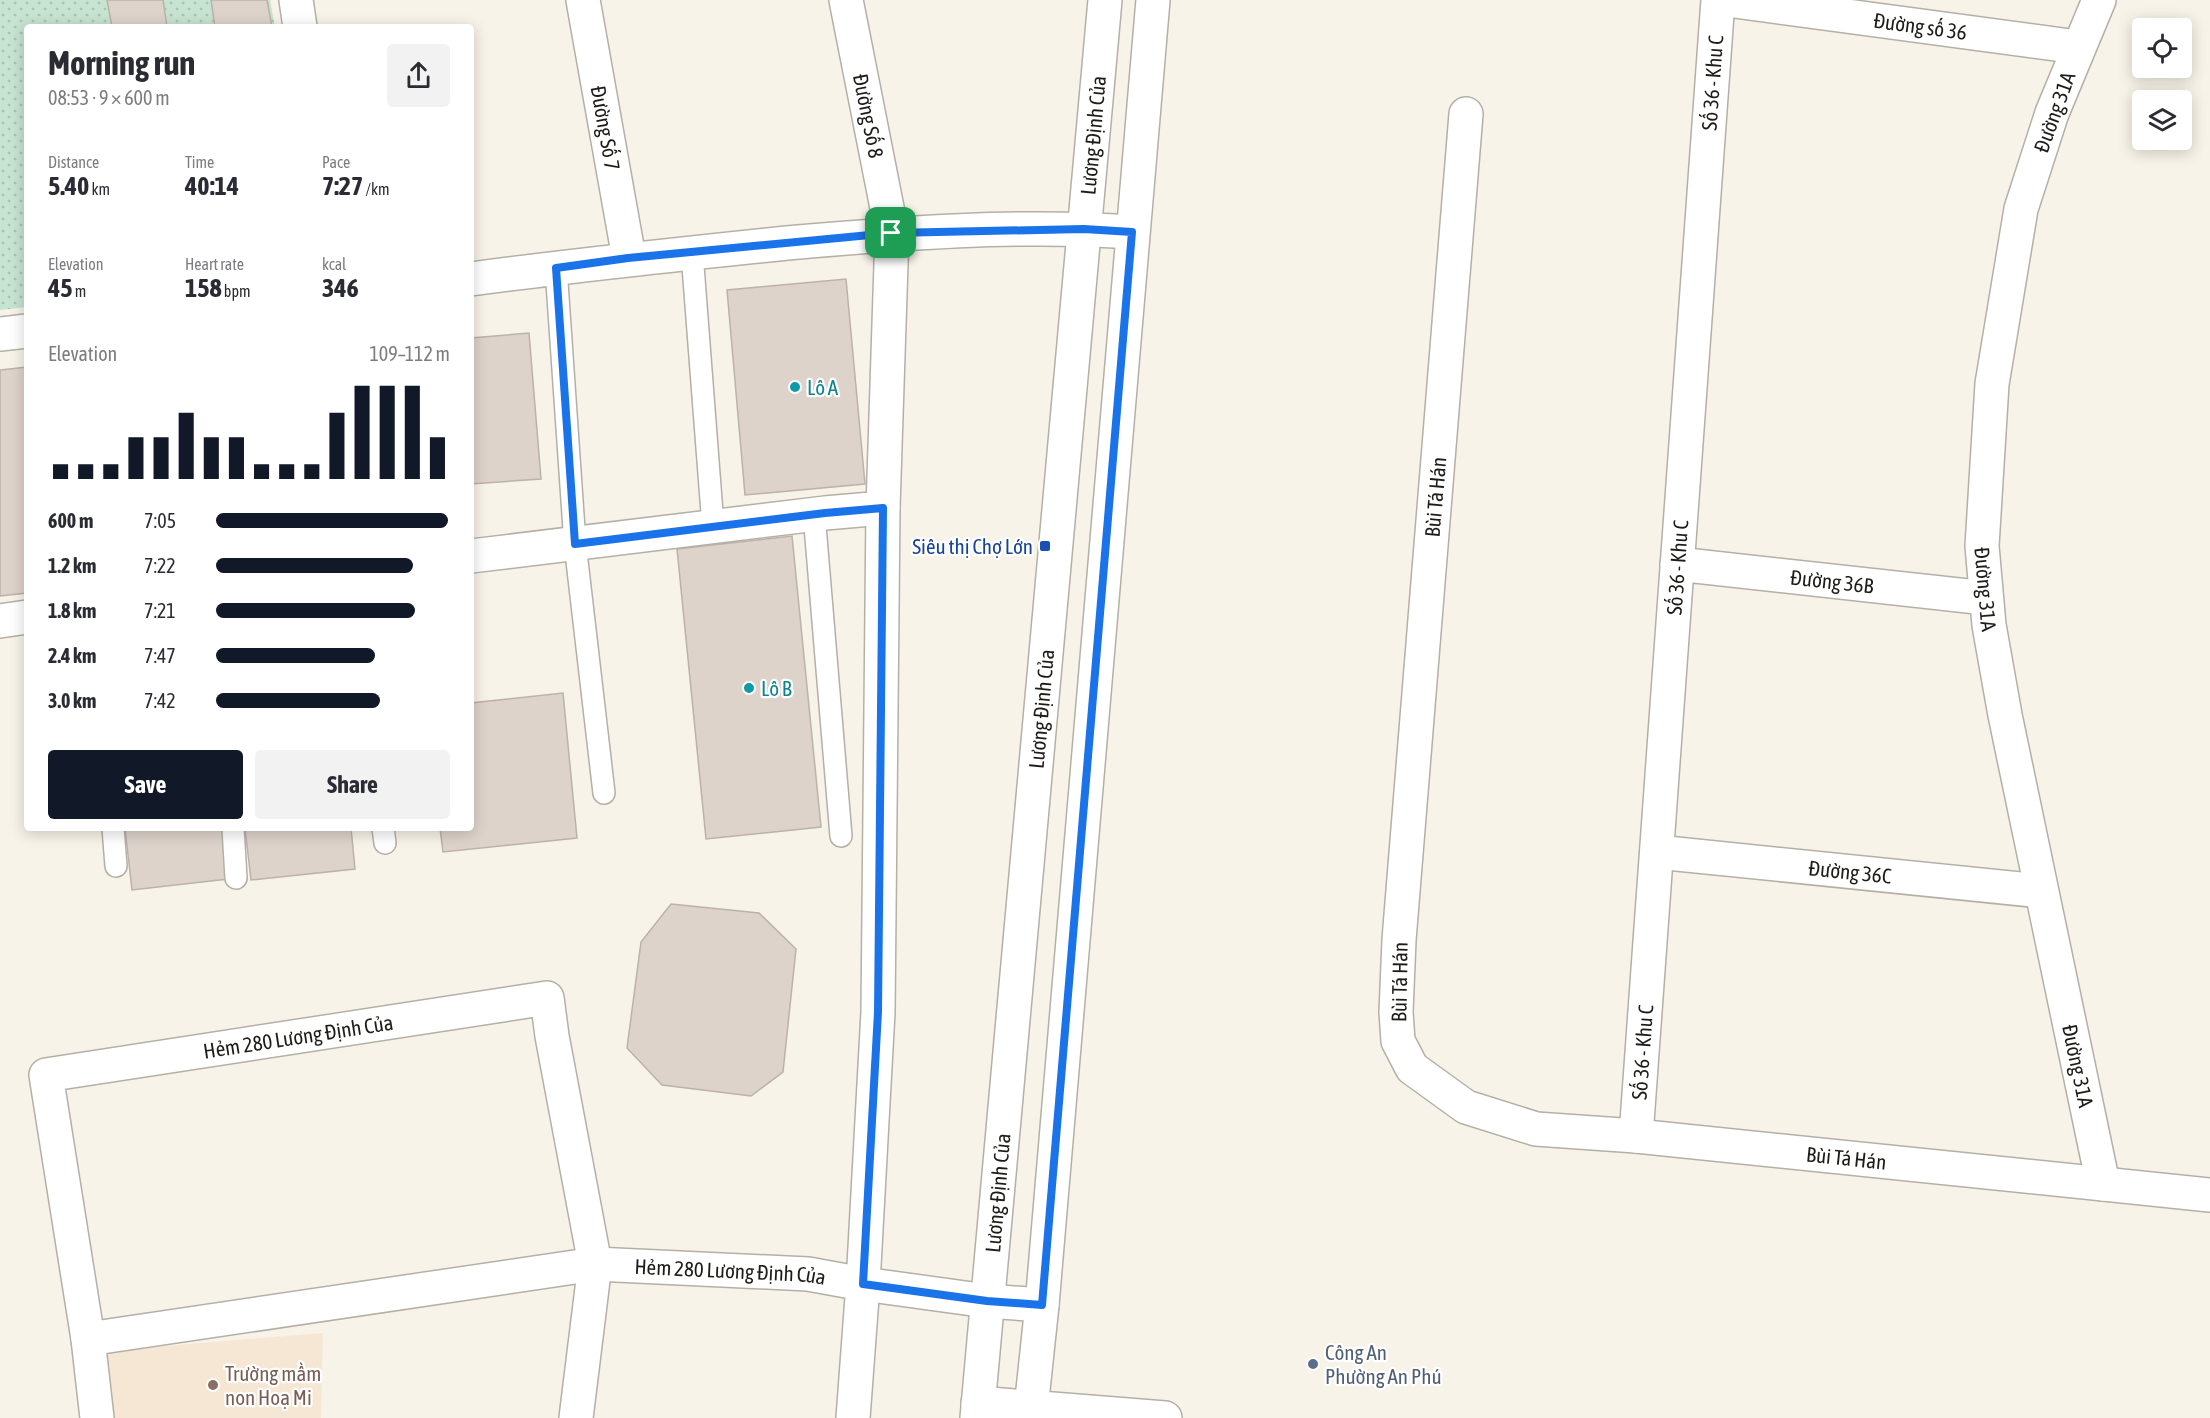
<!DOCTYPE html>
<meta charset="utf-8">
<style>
body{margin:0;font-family:"Asap Condensed",sans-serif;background:#f2f2f3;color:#2b2b33;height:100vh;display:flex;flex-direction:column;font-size:22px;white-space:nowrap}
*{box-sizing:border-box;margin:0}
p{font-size:20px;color:#7c7c81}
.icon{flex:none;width:33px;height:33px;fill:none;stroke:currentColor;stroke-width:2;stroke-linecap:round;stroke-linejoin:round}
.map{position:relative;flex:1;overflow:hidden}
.sheet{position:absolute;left:24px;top:24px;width:450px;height:807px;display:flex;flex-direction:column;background:#fff;border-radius:6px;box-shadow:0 3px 15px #0003}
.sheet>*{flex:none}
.tools{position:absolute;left:2132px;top:18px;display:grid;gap:12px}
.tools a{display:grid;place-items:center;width:60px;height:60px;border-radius:6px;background:#fff;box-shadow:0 3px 15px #0003;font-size:30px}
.pin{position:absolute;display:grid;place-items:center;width:51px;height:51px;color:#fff;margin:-26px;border-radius:12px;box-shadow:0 3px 9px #0006}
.round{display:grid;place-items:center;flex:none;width:63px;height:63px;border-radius:6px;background:#f2f2f3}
.head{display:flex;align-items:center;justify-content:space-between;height:102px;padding:0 24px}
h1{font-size:33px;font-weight:700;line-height:45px}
.stats{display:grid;grid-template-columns:repeat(3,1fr);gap:9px;height:102px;padding:6px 24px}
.stats div{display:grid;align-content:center}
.stats b{font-size:26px;font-weight:700}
.stats small{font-size:16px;font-weight:400}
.stats p{font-size:16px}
.chart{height:168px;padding:12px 24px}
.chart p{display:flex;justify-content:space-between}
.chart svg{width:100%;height:108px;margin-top:6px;stroke:#111827;stroke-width:6}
.cta{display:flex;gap:12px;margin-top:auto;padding:12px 24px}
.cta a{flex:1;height:69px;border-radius:6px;background:#111827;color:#fff;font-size:24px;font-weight:700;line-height:69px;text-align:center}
.cta a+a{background:#f2f2f3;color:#2b2b33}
ul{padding:0 24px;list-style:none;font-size:20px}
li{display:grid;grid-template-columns:96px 72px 1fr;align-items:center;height:45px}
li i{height:15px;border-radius:8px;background:#111827}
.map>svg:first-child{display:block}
.education{fill:#f6e7d4}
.park{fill:url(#park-dots)}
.building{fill:#ddd3cb;stroke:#bbb2aa;stroke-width:1.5}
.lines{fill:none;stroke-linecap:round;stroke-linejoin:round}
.service-casing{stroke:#b4b0a6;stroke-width:24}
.minor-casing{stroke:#b4b0a6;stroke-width:36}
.tertiary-casing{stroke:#b4b0a6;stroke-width:36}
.secondary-casing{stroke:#b4b0a6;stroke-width:36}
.service{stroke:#fff;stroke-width:21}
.minor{stroke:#fff;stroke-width:33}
.tertiary{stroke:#fff;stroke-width:33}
.secondary{stroke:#fff;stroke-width:33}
.route-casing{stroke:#fff;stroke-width:12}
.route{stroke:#1a73e8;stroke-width:8}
.culture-dot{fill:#0f9aa8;stroke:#fff;stroke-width:2}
.transit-dot{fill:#1a4fb4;stroke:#fff;stroke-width:2}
.service-dot{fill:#5c6f8a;stroke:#fff;stroke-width:2}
.education-dot{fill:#8d6e63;stroke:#fff;stroke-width:2}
.labels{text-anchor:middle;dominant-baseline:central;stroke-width:4.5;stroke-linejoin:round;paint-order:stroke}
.street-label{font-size:21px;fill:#1d1c18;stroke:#fff}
.culture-label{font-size:21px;fill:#0d838f;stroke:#fff;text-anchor:start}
.transit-label{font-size:21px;fill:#164399;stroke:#fff;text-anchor:end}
.service-label{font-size:21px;fill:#4e5e75;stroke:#fff;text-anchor:start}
.education-label{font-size:21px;fill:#785e54;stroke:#fff;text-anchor:start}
</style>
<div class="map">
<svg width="2210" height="1418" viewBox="0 0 2210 1418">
<defs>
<pattern id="park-dots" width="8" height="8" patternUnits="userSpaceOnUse" patternTransform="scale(1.5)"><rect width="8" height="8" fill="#c7e3d1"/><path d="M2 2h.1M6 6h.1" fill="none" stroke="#aac2b3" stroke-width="1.8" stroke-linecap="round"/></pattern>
</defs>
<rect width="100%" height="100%" fill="#f8f3e8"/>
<path class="education" d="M323 1333 321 1418H104V1351Z"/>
<path class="park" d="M0 0H270L275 27H27V307L0 310Z"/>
<g class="building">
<path d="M107 0H163L167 27H112Z"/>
<path d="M211 0H267L272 27H215Z"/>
<path d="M846 279 865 484 745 495 727 290Z"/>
<path d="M529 333 541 479 471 484V338Z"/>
<path d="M27 367V593L0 596V370Z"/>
<path d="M792 536 821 827 706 839 677 549Z"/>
<path d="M563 693 577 838 443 852 440 828H471V703Z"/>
<path d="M125 828H223L228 879 132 890Z"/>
<path d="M245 828H351L355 869 251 880Z"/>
<path d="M671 904 759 913 796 949 783 1072 751 1096 662 1085 627 1048 641 942Z"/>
</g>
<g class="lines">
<defs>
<g id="service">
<path d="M692 253 713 526"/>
<path d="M556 268 575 544 604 793"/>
<path d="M814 514 841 836"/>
<path d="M113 828 116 866"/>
<path d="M233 828 236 878"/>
<path d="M383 828 385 843"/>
</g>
<g id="minor">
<path d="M296 0 300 27"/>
<path id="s1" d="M583 0 629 258"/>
<path id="s2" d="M846 0 892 233 883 508 878 1012 863 1284 853 1418"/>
<path id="s3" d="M1727 0 2078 47"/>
<path id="s4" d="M2099 0 2052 113 2021 209 1992 384 1982 546 1989 625 2005 715 2103 1184"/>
<path id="s5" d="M1466 114 1399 940 1396 1012 1398 1041 1412 1068 1466 1107 1536 1129 1636 1136 2210 1195"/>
<path d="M471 556 825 513 883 508"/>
<path id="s6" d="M1677 564 1986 598"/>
<path d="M0 621 27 617"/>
<path id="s7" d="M1657 852 2041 891"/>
<path id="s8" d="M1636 1136 1718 0"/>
<path id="s9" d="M88 1339 595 1264 808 1274 863 1284 987 1301 1042 1305"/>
<path id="s10" d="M97 1418 88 1339 46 1075 547 998 552 1036 595 1264 576 1418"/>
</g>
<g id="tertiary">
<path d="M471 279C576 265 681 254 787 243 901 233 1018 224 1132 232"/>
<path d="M0 334 27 331"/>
<path d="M978 1403 1165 1418"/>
</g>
<g id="secondary">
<path id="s11" d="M977 1418 1105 0"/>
<path d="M1030 1418 1042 1305 1153 0"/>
</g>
</defs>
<use href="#service" class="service-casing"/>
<use href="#minor" class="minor-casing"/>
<use href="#tertiary" class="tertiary-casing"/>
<use href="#secondary" class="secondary-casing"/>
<use href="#service" class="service"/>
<use href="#minor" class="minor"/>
<use href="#tertiary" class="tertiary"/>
<use href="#secondary" class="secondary"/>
</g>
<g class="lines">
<defs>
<path id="route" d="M1084 229 1132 232 1042 1305 987 1301 863 1284 878 1012 883 508 825 513 575 544 556 268 628 258 891 233Z"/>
</defs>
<use href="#route" class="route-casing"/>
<use href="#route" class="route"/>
</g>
<g class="culture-dot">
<circle cx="795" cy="387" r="6"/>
<circle cx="749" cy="688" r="6"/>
</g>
<rect class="transit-dot" x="1039" y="540" width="12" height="12" rx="3"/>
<circle class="service-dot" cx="1313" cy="1364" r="6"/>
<circle class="education-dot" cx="213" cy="1385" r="6"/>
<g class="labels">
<g class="street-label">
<text stroke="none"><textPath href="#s3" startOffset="195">Đường số 36</textPath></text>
<text stroke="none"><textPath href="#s8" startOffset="1056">Số 36 - Khu C</textPath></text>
<text transform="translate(2054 112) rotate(-70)">Đường 31A</text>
<text stroke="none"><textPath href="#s2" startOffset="118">Đường Số 8</textPath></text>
<text stroke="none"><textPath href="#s1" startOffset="130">Đường Số 7</textPath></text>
<text stroke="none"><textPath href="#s11" startOffset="1288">Lương Định Của</textPath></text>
<text transform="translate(1435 497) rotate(-85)">Bùi Tá Hán</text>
<text stroke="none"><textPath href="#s8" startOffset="570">Số 36 - Khu C</textPath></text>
<text stroke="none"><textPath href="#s6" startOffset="156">Đường 36B</textPath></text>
<text stroke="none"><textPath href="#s4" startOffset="606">Đường 31A</textPath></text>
<text stroke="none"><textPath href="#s11" startOffset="712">Lương Định Của</textPath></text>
<text stroke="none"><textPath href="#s7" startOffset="194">Đường 36C</textPath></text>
<text transform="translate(1399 982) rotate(-89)">Bùi Tá Hán</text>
<text stroke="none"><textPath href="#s10" startOffset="602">Hẻm 280 Lương Định Của</textPath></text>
<text stroke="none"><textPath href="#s8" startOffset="84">Số 36 - Khu C</textPath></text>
<text stroke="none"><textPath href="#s4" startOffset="1092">Đường 31A</textPath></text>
<text stroke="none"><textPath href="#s5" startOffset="1412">Bùi Tá Hán</textPath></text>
<text stroke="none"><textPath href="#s11" startOffset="226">Lương Định Của</textPath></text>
<text stroke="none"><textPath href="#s9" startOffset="648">Hẻm 280 Lương Định Của</textPath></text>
</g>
<g class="culture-label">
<text x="807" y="387">Lô A</text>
<text x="761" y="688">Lô B</text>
</g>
<g class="transit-label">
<text x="1033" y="546">Siêu thị Chợ Lớn</text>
</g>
<g class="service-label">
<text x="1325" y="1352">Công An<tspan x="1325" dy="24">Phường An Phú</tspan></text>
</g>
<g class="education-label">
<text x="225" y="1373">Trường mầm<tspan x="225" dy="24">non Hoạ Mi</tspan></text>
</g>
</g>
</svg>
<div class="tools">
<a><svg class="icon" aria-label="locate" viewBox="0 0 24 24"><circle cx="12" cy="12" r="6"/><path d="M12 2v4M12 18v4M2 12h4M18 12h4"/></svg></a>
<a><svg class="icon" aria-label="layers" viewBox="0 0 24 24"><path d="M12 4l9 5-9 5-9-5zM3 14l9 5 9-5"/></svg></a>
</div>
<div class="pin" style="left:891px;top:233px;background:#1e9e55"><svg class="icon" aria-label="arrive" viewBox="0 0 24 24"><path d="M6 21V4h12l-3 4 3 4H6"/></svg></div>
<section class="sheet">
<div class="head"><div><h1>Morning run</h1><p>08:53 · 9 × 600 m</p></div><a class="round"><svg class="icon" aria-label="share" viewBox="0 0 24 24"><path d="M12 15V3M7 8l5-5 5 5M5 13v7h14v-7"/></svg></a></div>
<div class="stats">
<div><p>Distance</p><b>5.40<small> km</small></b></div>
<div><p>Time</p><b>40:14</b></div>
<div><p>Pace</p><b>7:27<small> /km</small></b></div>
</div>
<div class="stats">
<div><p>Elevation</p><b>45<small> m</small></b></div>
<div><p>Heart rate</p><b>158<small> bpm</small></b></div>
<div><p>kcal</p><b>346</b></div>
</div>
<div class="chart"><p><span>Elevation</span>109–112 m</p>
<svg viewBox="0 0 160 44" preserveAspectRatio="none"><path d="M5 44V38M15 44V38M25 44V38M35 44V27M45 44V27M55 44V17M65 44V27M75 44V27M85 44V38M95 44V38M105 44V38M115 44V17M125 44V6M135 44V6M145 44V6M155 44V27"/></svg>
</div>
<ul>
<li><b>600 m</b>7:05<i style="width:99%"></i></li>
<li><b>1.2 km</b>7:22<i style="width:84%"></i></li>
<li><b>1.8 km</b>7:21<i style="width:85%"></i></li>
<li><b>2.4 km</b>7:47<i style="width:68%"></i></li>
<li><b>3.0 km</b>7:42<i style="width:70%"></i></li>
</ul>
<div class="cta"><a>Save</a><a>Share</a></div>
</section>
</div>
